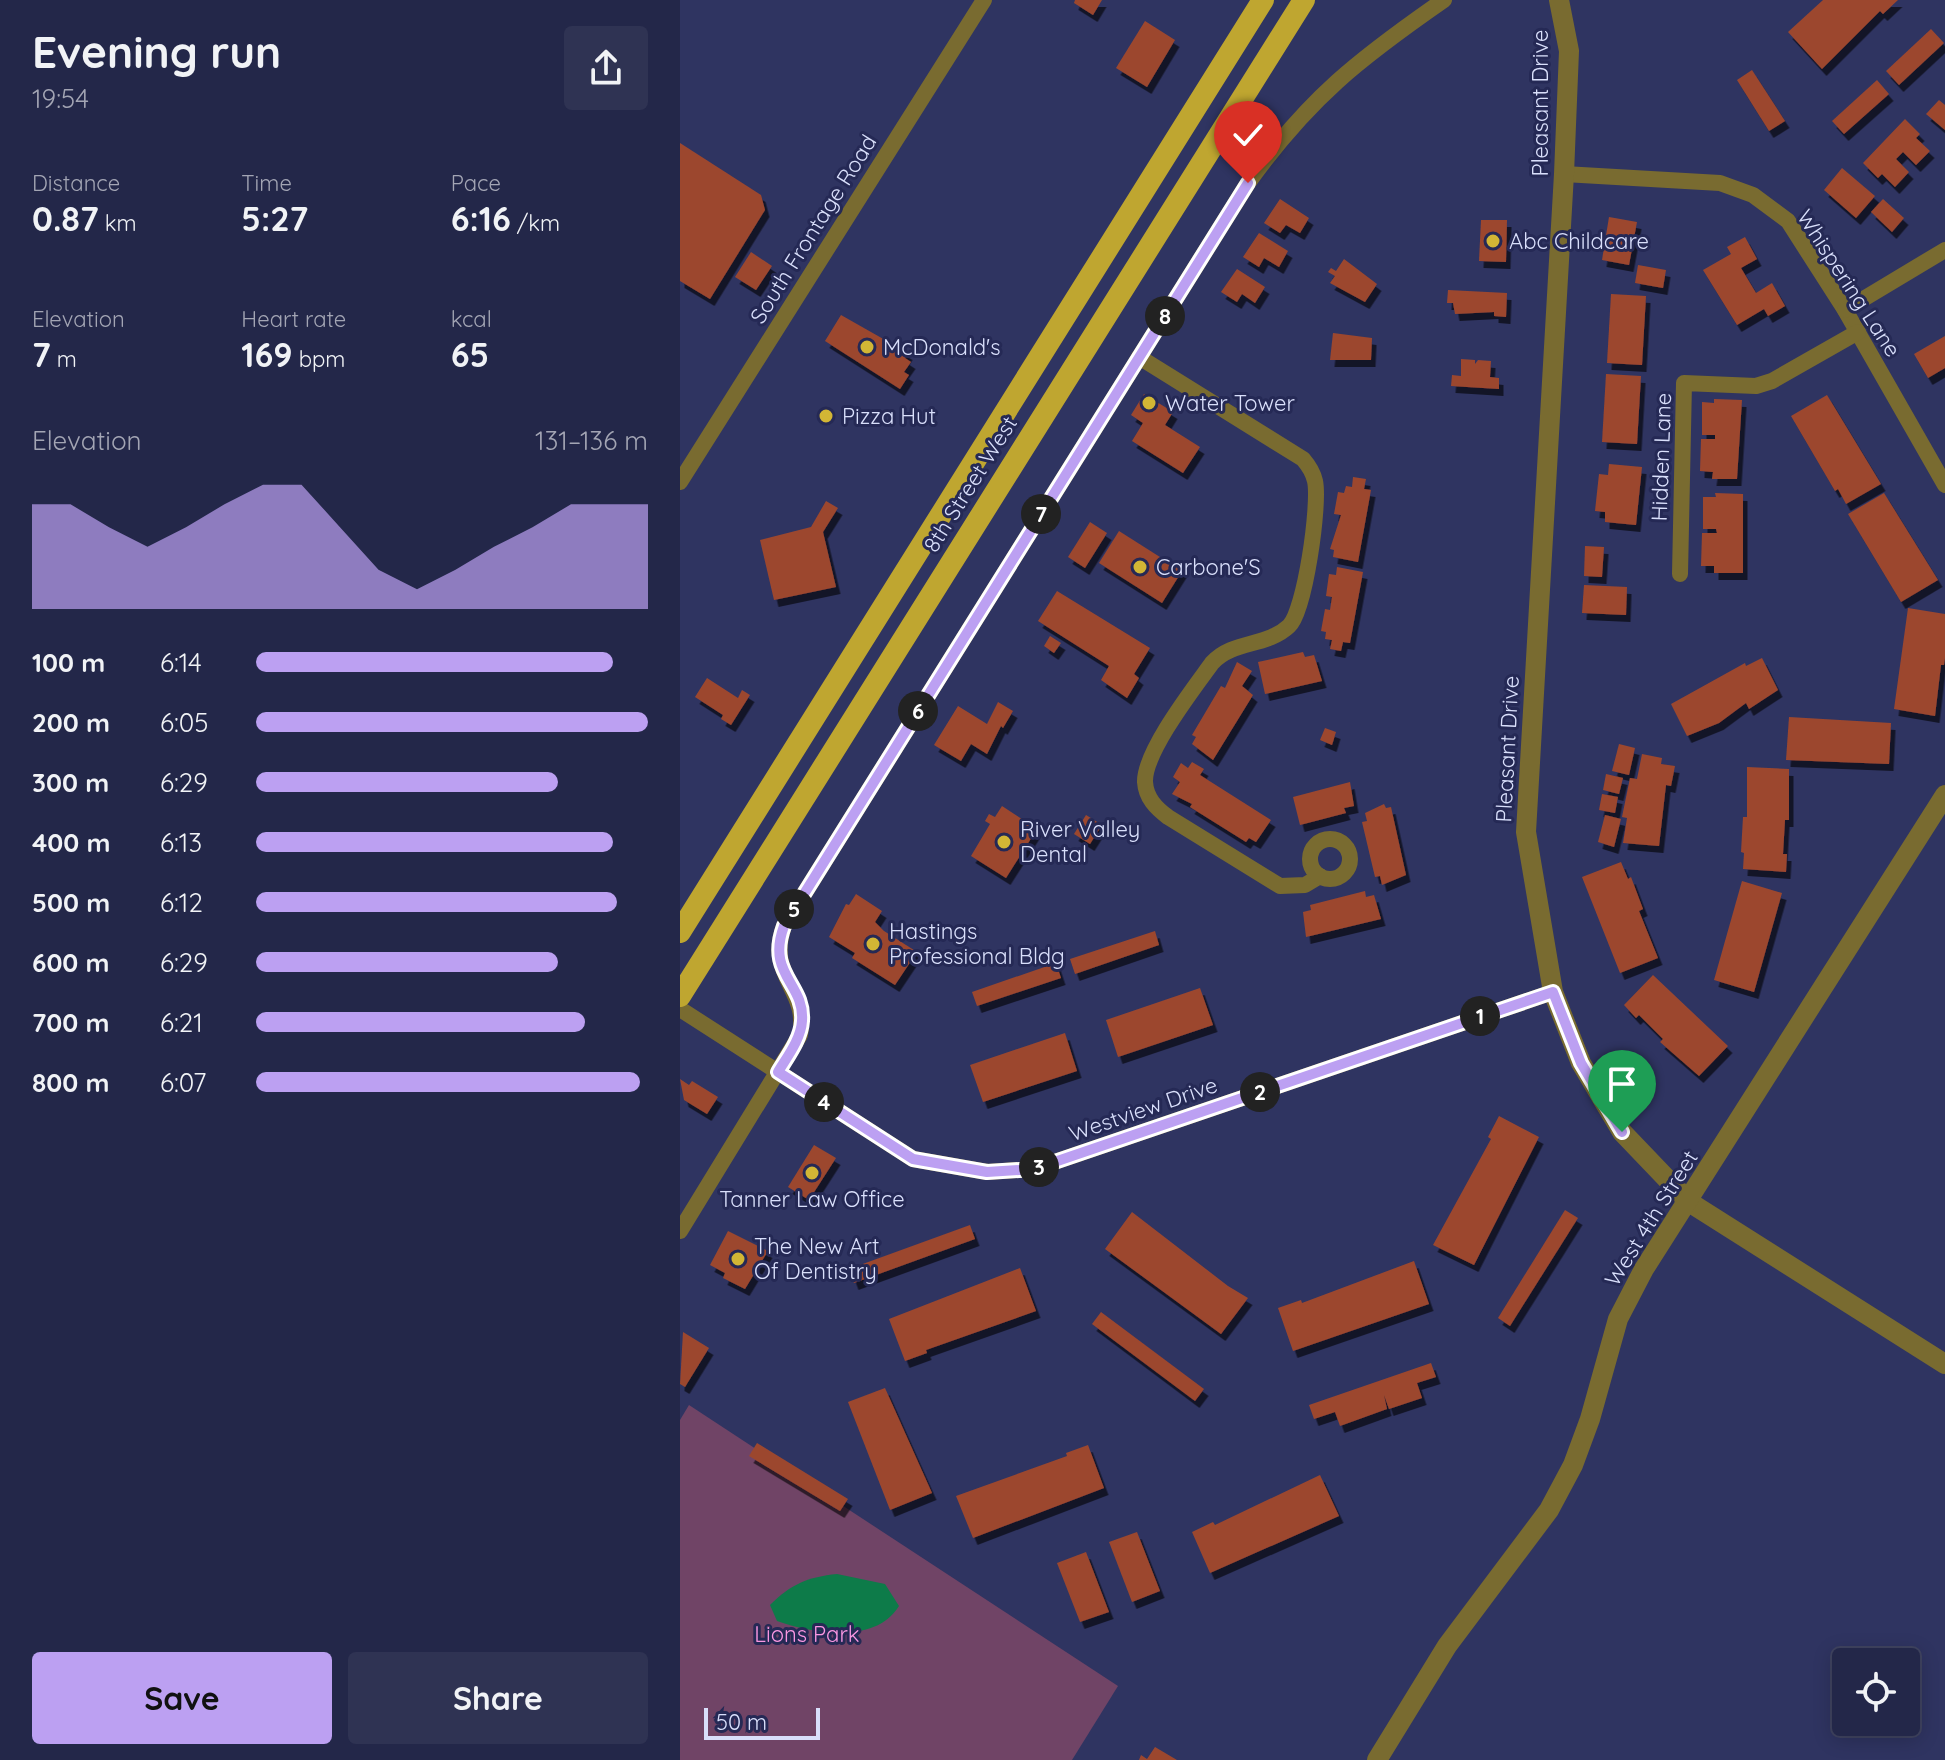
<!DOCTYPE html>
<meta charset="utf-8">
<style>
body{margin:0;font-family:Quicksand,sans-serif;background:#2f3353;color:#f1f3f6;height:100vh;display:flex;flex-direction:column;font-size:30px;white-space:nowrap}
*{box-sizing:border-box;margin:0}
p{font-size:26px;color:#a3a5b4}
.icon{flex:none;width:44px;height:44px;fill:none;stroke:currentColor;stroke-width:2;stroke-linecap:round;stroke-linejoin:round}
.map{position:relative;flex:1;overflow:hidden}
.side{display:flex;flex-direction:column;background:#232749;width:680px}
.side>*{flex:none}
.fabs{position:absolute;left:1152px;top:1648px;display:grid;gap:16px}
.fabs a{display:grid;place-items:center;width:88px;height:88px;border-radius:8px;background:#232749;box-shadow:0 4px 20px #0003,0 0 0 2px #404461;font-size:40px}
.scale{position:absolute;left:24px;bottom:20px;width:116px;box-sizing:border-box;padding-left:8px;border:4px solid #d9dffb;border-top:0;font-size:22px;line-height:28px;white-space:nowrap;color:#d9dffb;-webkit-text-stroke:6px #252955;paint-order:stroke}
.pin{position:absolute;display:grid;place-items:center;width:68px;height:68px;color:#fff;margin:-82px -34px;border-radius:50% 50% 50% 0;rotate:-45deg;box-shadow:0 0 8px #0007}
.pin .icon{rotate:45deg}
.km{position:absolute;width:40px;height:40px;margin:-20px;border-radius:50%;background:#222;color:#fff;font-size:22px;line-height:40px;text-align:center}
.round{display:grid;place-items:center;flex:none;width:84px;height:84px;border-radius:8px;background:#2f3353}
.overview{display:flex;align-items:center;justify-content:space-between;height:136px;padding:0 32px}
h1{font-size:44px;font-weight:800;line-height:60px}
.metrics{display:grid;grid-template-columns:repeat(3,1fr);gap:12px;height:136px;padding:8px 32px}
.metrics div{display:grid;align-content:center}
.metrics b{font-size:34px;font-weight:800}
.metrics small{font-size:22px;font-weight:400}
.metrics p{font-size:22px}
.chart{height:224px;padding:16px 32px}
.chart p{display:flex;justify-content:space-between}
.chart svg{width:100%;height:144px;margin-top:8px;fill:#bca0f2;opacity:.7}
.action{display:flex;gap:16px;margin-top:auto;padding:16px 32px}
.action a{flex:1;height:92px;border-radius:8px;background:#bca0f2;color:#111;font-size:32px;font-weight:800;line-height:92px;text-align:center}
.action a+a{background:#2f3353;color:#f1f3f6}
ul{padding:0 32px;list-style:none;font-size:26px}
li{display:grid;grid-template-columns:128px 96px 1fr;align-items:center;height:60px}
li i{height:20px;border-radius:10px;background:#bca0f2}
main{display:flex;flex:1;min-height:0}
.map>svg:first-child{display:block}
.green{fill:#704466}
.water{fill:#0d7b49}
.building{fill:#9c472f;filter:url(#shadow)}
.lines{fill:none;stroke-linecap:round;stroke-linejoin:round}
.minor{stroke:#796b30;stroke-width:16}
.tertiary{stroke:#796b30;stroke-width:20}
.trunk{stroke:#bfa630;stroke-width:22}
.route-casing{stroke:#fff;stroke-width:16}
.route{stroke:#bca0f2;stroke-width:10}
.poi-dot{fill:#d2b635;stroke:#252955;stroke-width:3}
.labels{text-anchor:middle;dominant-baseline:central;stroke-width:6;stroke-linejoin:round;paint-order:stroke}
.street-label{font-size:22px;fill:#d9dffb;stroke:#252955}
.poi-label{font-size:22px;fill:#d9dffb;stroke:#252955;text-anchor:start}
.park-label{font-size:22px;fill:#fa97e2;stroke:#252955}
</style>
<main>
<section class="side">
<div class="overview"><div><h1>Evening run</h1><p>19:54</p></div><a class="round"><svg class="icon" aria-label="share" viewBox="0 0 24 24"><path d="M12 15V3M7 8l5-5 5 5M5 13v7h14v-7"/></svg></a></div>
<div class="metrics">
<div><p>Distance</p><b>0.87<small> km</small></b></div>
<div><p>Time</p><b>5:27</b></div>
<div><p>Pace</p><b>6:16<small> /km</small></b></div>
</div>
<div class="metrics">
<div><p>Elevation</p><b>7<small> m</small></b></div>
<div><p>Heart rate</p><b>169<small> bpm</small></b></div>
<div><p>kcal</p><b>65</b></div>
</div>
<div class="chart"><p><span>Elevation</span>131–136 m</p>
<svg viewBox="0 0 160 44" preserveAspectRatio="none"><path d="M0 44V12L10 12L20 19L30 25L40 19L50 12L60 6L70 6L80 19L90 32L100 38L110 32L120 25L130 19L140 12L150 12L160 12V44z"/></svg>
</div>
<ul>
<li><b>100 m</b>6:14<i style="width:91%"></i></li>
<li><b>200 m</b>6:05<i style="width:100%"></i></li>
<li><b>300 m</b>6:29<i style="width:77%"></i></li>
<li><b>400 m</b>6:13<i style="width:91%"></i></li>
<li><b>500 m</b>6:12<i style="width:92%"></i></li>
<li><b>600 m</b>6:29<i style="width:77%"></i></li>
<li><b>700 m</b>6:21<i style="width:84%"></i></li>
<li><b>800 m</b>6:07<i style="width:98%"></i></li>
</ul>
<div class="action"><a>Save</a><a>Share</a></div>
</section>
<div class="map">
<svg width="1265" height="1760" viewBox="0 0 1265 1760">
<defs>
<filter id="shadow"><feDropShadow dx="4.5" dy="7" stdDeviation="0" flood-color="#0009"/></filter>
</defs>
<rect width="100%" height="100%" fill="#2f3461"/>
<path class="green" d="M9 1405 438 1686 392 1760H0V1420Z"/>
<path class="water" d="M157 1574 205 1584 219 1606C196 1644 134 1634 97 1621L90 1605C111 1584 128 1577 157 1574Z"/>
<g class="building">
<path d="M395 0H422L413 15 394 3Z"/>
<path d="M1143 0H1218L1203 14 1200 11 1142 69 1108 32Z"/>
<path d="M465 21 495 40 467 87 436 68Z"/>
<path d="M1251 29 1264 43 1219 85 1206 71Z"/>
<path d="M1072 70 1105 121 1089 131 1057 80Z"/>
<path d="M1197 80 1209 94 1164 134 1152 121Z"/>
<path d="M1259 100 1265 105V130L1246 114Z"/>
<path d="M1225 119 1240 134 1236 138 1250 151 1236 165 1223 152 1216 159 1229 172 1215 187 1202 174 1198 178 1183 163Z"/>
<path d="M0 143 81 195 85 210 30 299 0 281Z"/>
<path d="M1162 168 1195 196 1176 218 1144 190Z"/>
<path d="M600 199 629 218 620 233 606 225 600 233 584 223Z"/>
<path d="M1203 199 1224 218 1212 232 1191 212Z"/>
<path d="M929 217 957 222 949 265 922 260Z"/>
<path d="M801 220H827L826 262 799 261Z"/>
<path d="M579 233 608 251 599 267 584 258 579 267 563 257Z"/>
<path d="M1065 237 1077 259 1061 268 1076 293 1092 283 1105 306 1088 316 1084 309 1057 325 1023 270 1051 254 1047 247Z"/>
<path d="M71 252 92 266 76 290 55 277Z"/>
<path d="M664 259 697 284 685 302 650 283 655 276 648 272 651 268 656 271Z"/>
<path d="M958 265 986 270 983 288 955 283Z"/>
<path d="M557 269 585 287 575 303 562 294 557 302 541 292Z"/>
<path d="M768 290 827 293 826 317 814 316V312L775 314 773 303H767Z"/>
<path d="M931 294 966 296 962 365 927 363Z"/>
<path d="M161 315 228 353 225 358 231 362 224 372 229 375 220 389 145 341Z"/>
<path d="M653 333 692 338 691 360H650Z"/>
<path d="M1265 336V368L1248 378 1234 354Z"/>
<path d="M781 359 795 360V364L798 360 811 361 810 377 819 378V389L771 386 772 375 781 376Z"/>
<path d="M926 374 961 376 957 444 922 442Z"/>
<path d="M464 394 493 412 485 425 520 447 503 473 452 441 463 423 451 415Z"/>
<path d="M1147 395 1201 484 1166 504 1158 489 1155 491 1111 416Z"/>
<path d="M1034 399 1062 400 1057 479H1032L1033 472 1020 471 1021 439H1035V435H1022V402L1034 403Z"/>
<path d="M929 464 962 467 956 525 925 522V512L915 511 919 474 928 475Z"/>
<path d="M673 477 686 479 684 489 691 490 678 562 653 557 654 550 650 549 661 515 654 514 658 492 664 493 666 486 672 487Z"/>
<path d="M1035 493 1063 494V573H1034V566H1021L1022 533H1037L1036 529H1023V497H1036Z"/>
<path d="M1204 493 1258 580 1221 602 1168 514Z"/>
<path d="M146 501 158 508 143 532 156 587 94 600 80 540 131 527Z"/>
<path d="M410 522 427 533 405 568 388 557Z"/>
<path d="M439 531 502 571 482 603 419 563Z"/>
<path d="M905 546 924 547 922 577 904 576Z"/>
<path d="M657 567 683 572 670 643 663 642 661 651 650 649 652 640 645 639 646 632 641 631 645 609 650 610 652 597 646 596 649 574 656 575Z"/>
<path d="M904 585 947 587 946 615 902 613Z"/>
<path d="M377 591 470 648 454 674 459 678 447 698 421 680 429 666 358 621Z"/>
<path d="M1228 608 1265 614V658L1264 665H1261L1255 716 1214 709Z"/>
<path d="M370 636 381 643 374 653 364 646Z"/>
<path d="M623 652 625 657 634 655 642 681 585 694 578 662Z"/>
<path d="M1082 658 1098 690 1069 709 1066 703 1039 723 1007 736 991 704 1065 663 1066 666Z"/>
<path d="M557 662 572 671 562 686 573 695 533 760 512 744 516 737 512 735 541 686 545 688Z"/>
<path d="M27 678 58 698 62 690 70 695 51 725 41 719 43 715 15 697Z"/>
<path d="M318 702 333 711 323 728 321 726 307 754 291 744 281 761 254 745 278 706 307 724Z"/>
<path d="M1109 717 1211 723 1209 764 1106 760Z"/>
<path d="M645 728 656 732 652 745 640 740Z"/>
<path d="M939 744 955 748 949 775 932 771Z"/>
<path d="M962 754 982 758 981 764 995 766 991 786 986 785 979 846 943 843 947 818 942 817 950 778 957 779Z"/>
<path d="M512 762 524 769 520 775 591 820 576 842 569 838 566 842 510 807 512 804 492 794 500 782 493 777 501 763 508 768Z"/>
<path d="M1067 767 1109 769V820H1105L1103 854H1107L1106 872 1063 869 1064 853 1061 852 1063 817H1067Z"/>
<path d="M926 774 943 778 939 794 923 790Z"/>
<path d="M670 782 674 806 664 808 666 813 620 825 613 797Z"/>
<path d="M922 794 938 797 935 813 919 810Z"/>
<path d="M704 804 706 808 711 807 726 875 702 885 700 876 695 877 682 822 687 821 685 813Z"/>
<path d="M322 806 357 829 326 878 291 856 310 824 305 821 309 814 315 817Z"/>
<path d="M406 815 422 825 410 844 394 834Z"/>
<path d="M925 815 941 819 934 847 918 842Z"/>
<path d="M941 862 948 879 951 877 963 909 959 911 978 958 940 973 902 877Z"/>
<path d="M1062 881 1102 893 1074 992 1034 980Z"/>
<path d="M685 891 686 897 694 895 701 919 626 937 623 912 631 910 630 905Z"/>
<path d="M176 894 202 911 195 922 204 931 237 952 215 985 172 958 175 953 149 937 166 904 169 905Z"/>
<path d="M475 931 479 945 395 974 390 959Z"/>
<path d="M376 963 381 978 297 1006 292 992Z"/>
<path d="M973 975 1048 1046 1019 1076 980 1042 983 1039 959 1015 956 1018 944 1005Z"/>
<path d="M520 988 533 1025 438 1057 426 1020Z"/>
<path d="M385 1033 397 1071 303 1102 290 1065Z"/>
<path d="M0 1079 9 1085 12 1081 38 1097 27 1114 4 1100Z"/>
<path d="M819 1116 859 1137 794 1265 753 1245 811 1139 808 1137Z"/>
<path d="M134 1145 156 1158 129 1200 108 1187Z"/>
<path d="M885 1210 898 1218 830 1326 818 1318Z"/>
<path d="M452 1212 548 1286 568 1298 541 1334 425 1249Z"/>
<path d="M290 1225 295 1239 174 1283 169 1269Z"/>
<path d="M48 1231 88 1251 65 1289 43 1278 45 1273 30 1265Z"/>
<path d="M734 1261 749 1304 613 1351 598 1308 621 1300 622 1303Z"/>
<path d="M340 1268 356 1311 246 1350 247 1353 225 1361 209 1319Z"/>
<path d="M421 1312 524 1389 515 1401 412 1324Z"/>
<path d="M3 1332 29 1348 5 1387 0 1384Z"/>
<path d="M751 1363 756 1377 737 1383 742 1398 709 1409 704 1395 707 1409 660 1426 655 1412 634 1419 629 1405Z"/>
<path d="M205 1388 252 1493 210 1510 168 1402Z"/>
<path d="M77 1443 168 1499 160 1511 69 1456Z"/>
<path d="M408 1445 424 1488 293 1538 276 1496 387 1456 386 1453Z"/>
<path d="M640 1475 659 1516 530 1573 512 1532 533 1522 535 1525Z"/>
<path d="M457 1532 480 1591 452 1602 429 1542Z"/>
<path d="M406 1552 429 1612 400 1622 377 1563Z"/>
<path d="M475 1747 497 1760H459L461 1755 467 1759Z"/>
</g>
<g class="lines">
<g class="minor">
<path d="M884 174 1040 183 1073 195 1108 221 1165 310 1265 485"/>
<path d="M1165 310 1265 250"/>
<path d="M459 357 623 459C629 466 633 472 635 481 640 504 625 611 609 626 587 647 553 640 532 663 514 688 464 752 465 782 466 798 476 808 488 817L600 886 625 885 640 876"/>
<path d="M0 482 304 0"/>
<path d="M1000 574 1004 383 1076 386 1092 381 1178 332"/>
<circle cx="650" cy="859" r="20"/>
<path d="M0 1009 233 1159 307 1172 354 1169 873 992"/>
<path d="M0 1231 120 1035C129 989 86 976 104 926L568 183C629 98 679 59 764 0"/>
</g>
<g class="tertiary">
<path d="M879 0 889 51 884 174 846 832 873 992 901 1063 942 1132 1009 1202 1265 1364"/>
<path d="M697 1760 767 1646 869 1510 893 1465 910 1419 938 1319 964 1269 1265 795"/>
</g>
<g class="trunk">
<path d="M0 932 583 0"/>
<path d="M0 996 624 0"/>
</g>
</g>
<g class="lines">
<defs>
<path id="route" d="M568 183 104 926C86 975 125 983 122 1021 121 1039 107 1057 98 1072L233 1159 307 1172 354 1169 873 992 901 1063 942 1132"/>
</defs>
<use href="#route" class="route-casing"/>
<use href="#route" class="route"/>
</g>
<g class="poi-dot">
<circle cx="813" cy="241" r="8"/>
<circle cx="187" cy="347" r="8"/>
<circle cx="469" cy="403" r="8"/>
<circle cx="146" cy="416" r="8"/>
<circle cx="460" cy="567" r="8"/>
<circle cx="324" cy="842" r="8"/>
<circle cx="193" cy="944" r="8"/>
<circle cx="132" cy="1173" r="8"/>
<circle cx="58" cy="1259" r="8"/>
</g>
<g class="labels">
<g class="street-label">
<text transform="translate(860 103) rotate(-90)">Pleasant Drive</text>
<text transform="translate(133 229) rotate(-58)">South Frontage Road</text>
<text transform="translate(1169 283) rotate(57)">Whispering Lane</text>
<text transform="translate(981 457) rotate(-88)">Hidden Lane</text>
<text transform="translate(290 484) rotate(-58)">8th Street West</text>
<text transform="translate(827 749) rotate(-87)">Pleasant Drive</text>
<text transform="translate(463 1109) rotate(-19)">Westview Drive</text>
<text transform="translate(971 1218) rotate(-58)">West 4th Street</text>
</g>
<g class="poi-label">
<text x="829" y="241">Abc Childcare</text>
<text x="203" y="347">McDonald's</text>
<text x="485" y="403">Water Tower</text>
<text x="162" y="416">Pizza Hut</text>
<text x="476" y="567">Carbone'S</text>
<text x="340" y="829">River Valley<tspan x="340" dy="25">Dental</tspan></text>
<text x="209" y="931">Hastings<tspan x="209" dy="25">Professional Bldg</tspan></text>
<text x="132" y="1199" text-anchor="middle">Tanner Law Office</text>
<text x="74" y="1246">The New Art<tspan x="74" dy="25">Of Dentistry</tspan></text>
</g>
<g class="park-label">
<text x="127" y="1634">Lions Park</text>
</g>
</g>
</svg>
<div class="fabs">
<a><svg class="icon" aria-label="locate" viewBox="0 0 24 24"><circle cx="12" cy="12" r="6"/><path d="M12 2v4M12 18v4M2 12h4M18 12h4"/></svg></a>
</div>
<div class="scale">50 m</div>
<div class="pin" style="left:942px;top:1132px;background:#1e9e55"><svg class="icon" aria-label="arrive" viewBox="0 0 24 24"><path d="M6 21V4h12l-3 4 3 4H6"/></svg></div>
<div class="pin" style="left:568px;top:183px;background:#d93025"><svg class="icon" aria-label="check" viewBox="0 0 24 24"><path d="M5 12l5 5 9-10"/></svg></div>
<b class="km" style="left:800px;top:1016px">1</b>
<b class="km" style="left:580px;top:1092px">2</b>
<b class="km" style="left:359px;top:1167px">3</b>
<b class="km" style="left:144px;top:1102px">4</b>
<b class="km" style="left:114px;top:909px">5</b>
<b class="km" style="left:238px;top:711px">6</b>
<b class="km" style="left:361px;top:514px">7</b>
<b class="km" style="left:485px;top:316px">8</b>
</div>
</main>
